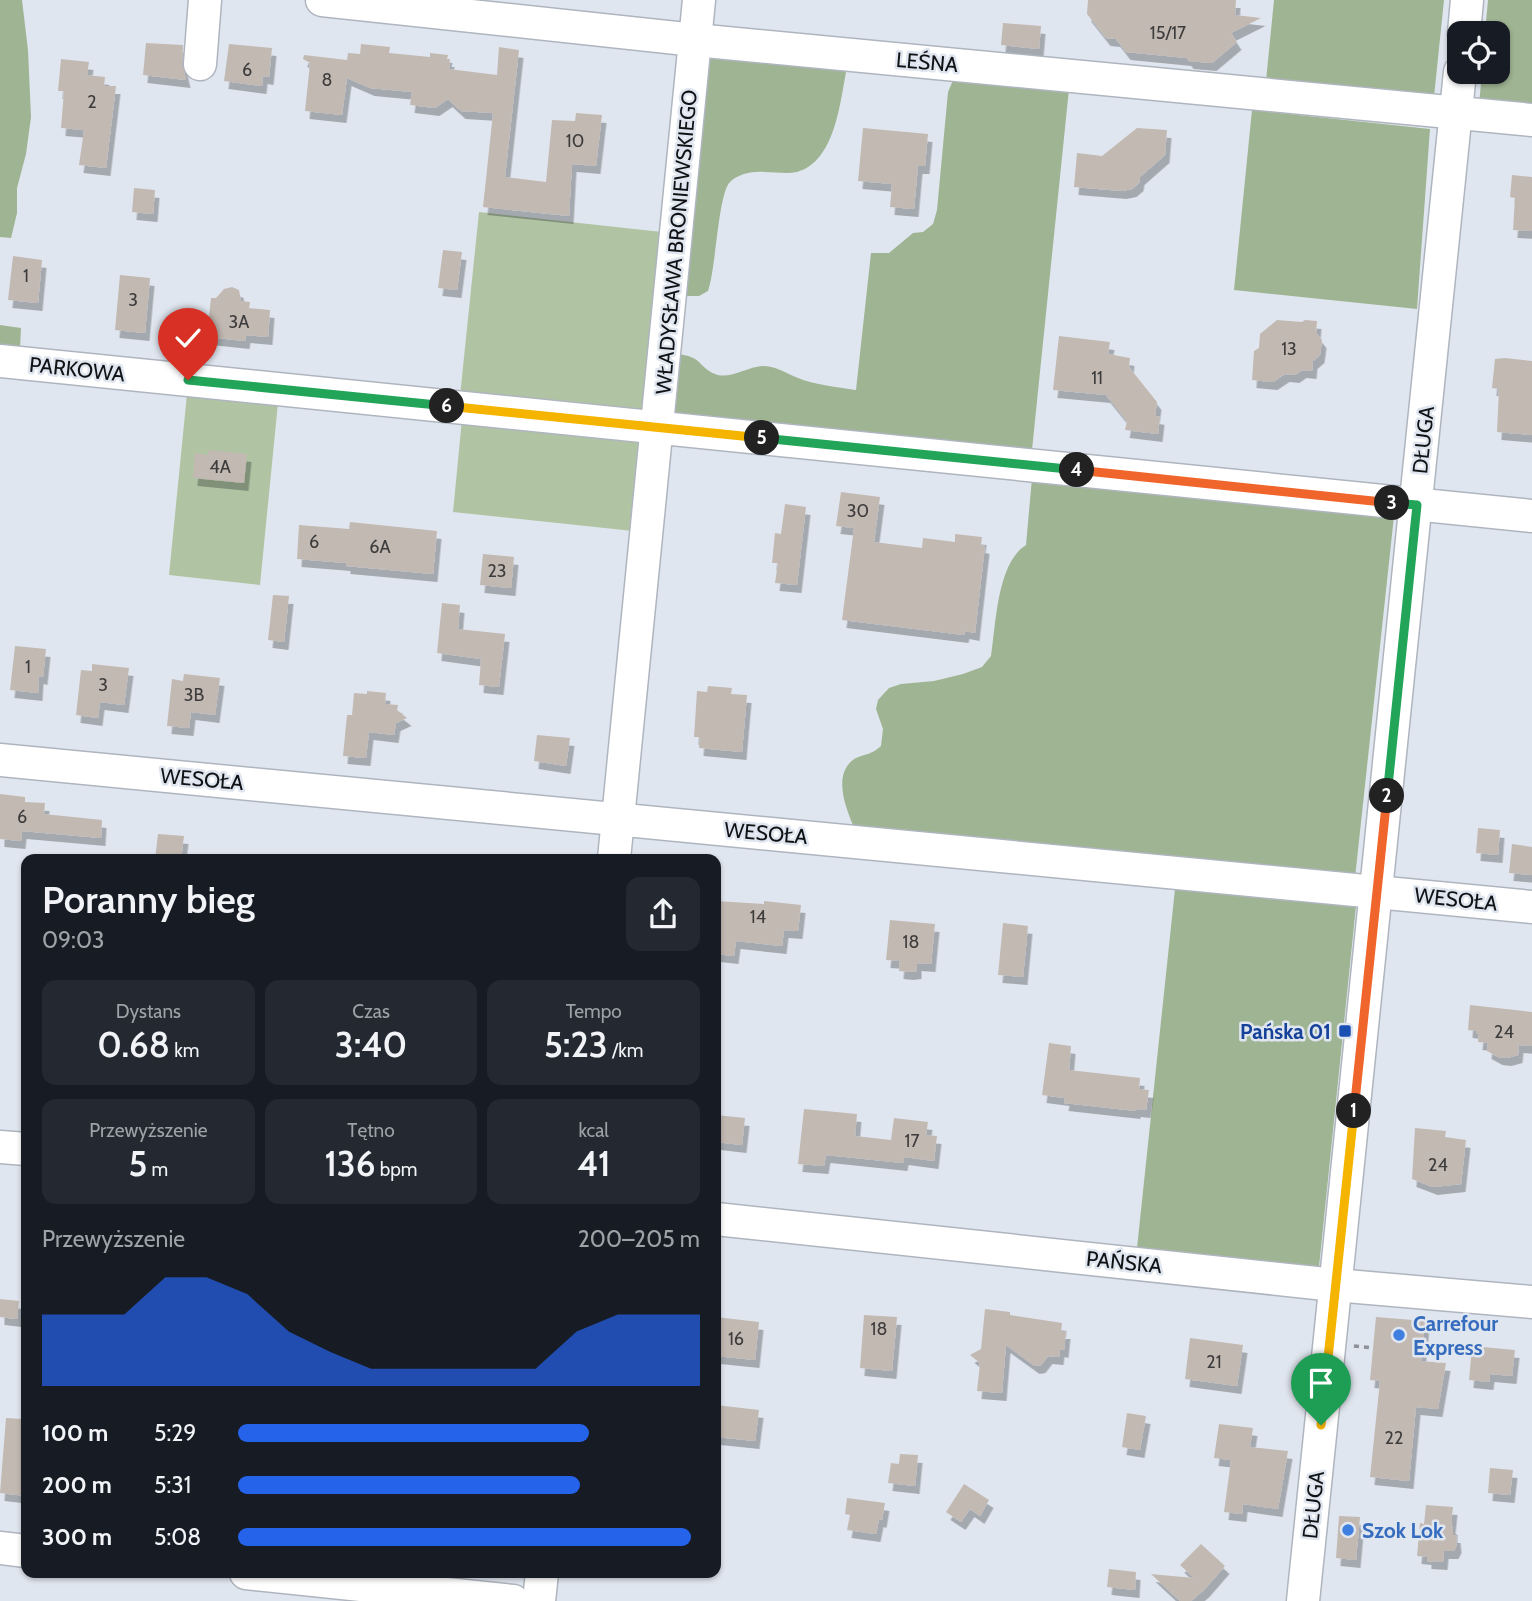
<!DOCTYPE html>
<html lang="pl">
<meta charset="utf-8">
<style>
body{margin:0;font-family:Cabin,sans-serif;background:#242831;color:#f1f3f6;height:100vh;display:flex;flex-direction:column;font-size:26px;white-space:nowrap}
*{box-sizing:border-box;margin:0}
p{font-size:23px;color:#9ea1a6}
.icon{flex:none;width:38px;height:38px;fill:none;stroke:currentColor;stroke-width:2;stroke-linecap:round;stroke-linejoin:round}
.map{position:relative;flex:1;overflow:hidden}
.details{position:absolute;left:21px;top:854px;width:700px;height:724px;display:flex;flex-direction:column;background:#171b24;border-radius:14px;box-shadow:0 2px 5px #0004}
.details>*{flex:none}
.controls{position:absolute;left:1447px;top:21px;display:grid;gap:14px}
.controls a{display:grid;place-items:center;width:63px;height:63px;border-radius:14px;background:#171b24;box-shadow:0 2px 5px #0004;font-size:35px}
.pin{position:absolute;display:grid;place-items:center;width:60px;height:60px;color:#fff;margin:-72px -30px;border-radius:50% 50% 50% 0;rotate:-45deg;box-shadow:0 0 7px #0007}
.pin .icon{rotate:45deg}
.km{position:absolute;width:35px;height:35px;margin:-18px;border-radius:50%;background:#222;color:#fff;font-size:19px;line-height:35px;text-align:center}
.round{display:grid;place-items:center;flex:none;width:74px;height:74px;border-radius:14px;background:#242831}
.head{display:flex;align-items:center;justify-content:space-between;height:119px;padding:0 21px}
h1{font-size:38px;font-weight:600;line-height:52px}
.metrics{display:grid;grid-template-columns:repeat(3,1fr);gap:10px;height:119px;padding:7px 21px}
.metrics div{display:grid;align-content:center;border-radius:14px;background:#242831;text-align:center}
.metrics b{font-size:35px;font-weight:600}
.metrics small{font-size:19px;font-weight:400}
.metrics p{font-size:19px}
.chart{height:196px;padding:14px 21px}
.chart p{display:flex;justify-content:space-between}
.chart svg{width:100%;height:126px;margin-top:7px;fill:#2563eb;opacity:.7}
ul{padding:0 21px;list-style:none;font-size:23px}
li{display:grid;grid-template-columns:112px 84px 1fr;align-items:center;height:52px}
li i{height:18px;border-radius:9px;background:#2563eb}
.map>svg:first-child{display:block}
.green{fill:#b0c4a4}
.forest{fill:#9fb493}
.building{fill:#c3b9b3;filter:url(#shadow)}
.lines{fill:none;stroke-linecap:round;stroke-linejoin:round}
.minor-casing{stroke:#afb5be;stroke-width:35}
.path{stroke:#8d9198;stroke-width:3.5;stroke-dasharray:5 5;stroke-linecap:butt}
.minor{stroke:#fff;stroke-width:32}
.split-1-casing{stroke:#fff;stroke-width:14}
.split-2-casing{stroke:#fff;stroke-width:14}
.split-3-casing{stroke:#fff;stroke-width:14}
.split-4-casing{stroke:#fff;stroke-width:14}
.split-5-casing{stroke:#fff;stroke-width:14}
.split-6-casing{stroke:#fff;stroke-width:14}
.split-7-casing{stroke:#fff;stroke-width:14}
.split-1{stroke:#f5b400;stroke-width:9}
.split-2{stroke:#f0652b;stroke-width:9}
.split-3{stroke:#22a559;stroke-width:9}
.split-4{stroke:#f0652b;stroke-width:9}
.split-5{stroke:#22a559;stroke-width:9}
.split-6{stroke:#f5b400;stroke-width:9}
.split-7{stroke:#22a559;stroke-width:9}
.transit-dot{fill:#1a4fb4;stroke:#e0e6ef;stroke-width:2.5}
.shop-dot{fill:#3f7fe0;stroke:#e0e6ef;stroke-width:2.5}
.labels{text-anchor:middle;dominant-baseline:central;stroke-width:5;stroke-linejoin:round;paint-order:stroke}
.number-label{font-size:18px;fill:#3d3c3c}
.street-label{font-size:21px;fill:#101215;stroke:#e0e6ef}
.transit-label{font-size:21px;font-weight:bold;fill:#164399;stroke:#e0e6ef;text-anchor:end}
.shop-label{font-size:21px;font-weight:bold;fill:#366cbe;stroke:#e0e6ef;text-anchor:start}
</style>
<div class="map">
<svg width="1532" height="1601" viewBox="0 0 1532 1601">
<defs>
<filter id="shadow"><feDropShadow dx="4.5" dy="8" stdDeviation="0" flood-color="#0004"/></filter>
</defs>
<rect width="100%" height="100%" fill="#e0e6ef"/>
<g class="green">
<path d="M479 212 662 232 642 417 460 396Z"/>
<path d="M187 394 278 403 260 585 169 575Z"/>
<path d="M462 419 639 439 633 531 453 512Z"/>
</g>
<g class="forest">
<path d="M0 0H22L28 50 31 117 26 154 17 188V213L11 238 0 237Z"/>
<path d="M1274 0H1444L1434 97 1266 81Z"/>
<path d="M1488 0H1532V110L1479 105 1482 72H1498V33H1485Z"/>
<path d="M709 53 847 67C840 101 836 161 797 172 787 174 775 172 765 172 754 171 739 173 730 182 718 194 716 269 708 291L699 296H684Z"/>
<path d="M954 78 1069 89 1032 450 672 416 678 354C703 357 698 367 715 374 729 380 747 367 762 366 777 366 785 373 798 378 816 385 836 387 856 390L871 253H889L913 233 923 232 933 224 937 210 948 92Z"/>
<path d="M1252 110 1430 129 1417 309 1234 290Z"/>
<path d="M0 325 21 328 20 348 0 346Z"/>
<path d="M1032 478 1394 516 1355 878 853 825C845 806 832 772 856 758 867 753 869 756 881 746L883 729 876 709 878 700 889 688 901 684 934 681 963 674 982 667 991 656C996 624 997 563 1026 545Z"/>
<path d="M1175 889 1356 906 1319 1267 1137 1248Z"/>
</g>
<g class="building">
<path d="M1088 0H1236L1235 15 1261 18 1231 33 1237 42 1212 63 1189 61 1187 58 1126 52 1116 39 1106 38 1087 14Z"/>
<path d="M1003 23 1041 26 1039 49 1001 45Z"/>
<path d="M146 43 183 45 182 63 186 80 143 75Z"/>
<path d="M229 44 272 48 269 77 263 76 262 86 224 81Z"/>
<path d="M361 44 390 47 389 53 430 57V53L448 55 447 59H450L449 69 497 75 499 47 519 50 505 177 546 182 552 120 575 121 576 113 602 115 596 166 572 164 569 216 483 207 493 113 461 111 448 99 435 108 410 105 412 92 370 88 347 78 342 115 305 111 310 63 303 59 304 55 347 60 348 53 360 54Z"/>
<path d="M61 59 89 62 87 75 105 77 104 86H116L106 168 79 165 84 130 61 128 64 91H58Z"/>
<path d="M863 128 928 134 925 166H918L914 209 890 207 892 184 858 181Z"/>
<path d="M1137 128 1167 130 1165 155 1140 177 1139 183 1132 189 1122 191 1074 187 1077 153 1102 156Z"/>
<path d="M1512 175 1532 177V231L1513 230 1515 198 1510 197Z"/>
<path d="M134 188 155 190 153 214 132 212Z"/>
<path d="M443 250 462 252 457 290 438 288Z"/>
<path d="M13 256 42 260 38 303 8 300Z"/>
<path d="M120 275 150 278 145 333 115 330Z"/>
<path d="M232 287 239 290 241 301 250 302 249 308 270 310 268 337 246 335 245 341 207 337 211 298H216L224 289Z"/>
<path d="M1277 320 1302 322 1305 320 1317 321 1316 333 1322 340 1320 355 1313 361 1312 371 1302 370 1295 375 1285 374 1273 382 1252 380 1254 351 1259 348 1260 334Z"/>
<path d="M1059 336 1110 342 1108 354 1130 358 1129 367 1157 402 1155 416 1160 417 1158 434 1125 430 1127 421 1106 395 1053 390Z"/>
<path d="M1505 358 1532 361V435L1497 432 1499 389 1492 388 1495 359Z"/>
<path d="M209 450 247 454 244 483 193 478 195 453 208 455Z"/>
<path d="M841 492 880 497 874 542 922 548 923 538 955 542V534L982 537 981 545 985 546 975 633 965 631 964 635 842 620 854 528 836 526Z"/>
<path d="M785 504 806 507 797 585 775 583 778 563H772L775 533 781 534Z"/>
<path d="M350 522 437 531 433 574 346 566V563L297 559 299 525 349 529Z"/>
<path d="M483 554 514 557 511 588 480 585Z"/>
<path d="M273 595 289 596 284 642 268 640Z"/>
<path d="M442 603 460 605 458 629 505 634 499 687 479 685 481 659 437 653Z"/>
<path d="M15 646 46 649 43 677 39 676 38 693 10 690Z"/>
<path d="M92 664 129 668 124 705 100 702 98 718 76 715 81 670 92 671Z"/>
<path d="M184 674 220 678 215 715 191 712 189 728 167 726 172 679 183 681Z"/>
<path d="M708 686 732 688 731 694 747 695 742 752 699 748 700 737H694L697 691 707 692Z"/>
<path d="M367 691 386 693 385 704 398 705 397 710 407 718 396 723 394 735 369 732 366 758 343 756 347 715H352L354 693 367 694Z"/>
<path d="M537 735 570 738 566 766 534 761Z"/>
<path d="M0 794 25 797V802L45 803 44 814 102 820 101 838 22 831 21 841 0 839Z"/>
<path d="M1478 828 1500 830 1498 855 1476 853Z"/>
<path d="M158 834 184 836 181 859H155Z"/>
<path d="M1512 844 1532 847V875L1509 873Z"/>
<path d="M716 901 764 904V901L801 905 798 931 784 930 782 946 736 941 734 956 716 954Z"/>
<path d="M890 920 935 924 931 964 917 963V971L909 972 899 971 900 961 886 960Z"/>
<path d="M1003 923 1028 926 1023 977 998 975Z"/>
<path d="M1470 1005 1532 1012V1046L1519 1045 1518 1055 1507 1058 1498 1057 1487 1051 1488 1043 1478 1042 1479 1034H1476V1031L1468 1030Z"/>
<path d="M1049 1043 1071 1046 1069 1070 1140 1078 1139 1089 1149 1090 1146 1110 1136 1109V1111L1064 1103 1065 1098 1042 1095Z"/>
<path d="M804 1109 857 1114 855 1136 891 1140 894 1118 928 1122 926 1135 937 1136 934 1161 904 1157 903 1163 826 1155 824 1166 798 1164Z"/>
<path d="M716 1115 745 1118 742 1145 716 1142Z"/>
<path d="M1415 1128 1446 1131 1445 1137 1466 1140 1461 1184 1433 1187 1412 1179Z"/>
<path d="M0 1299 19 1301 17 1319 0 1317Z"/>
<path d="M985 1309 1010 1312V1315L1062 1323 1061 1331H1066L1064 1350 1060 1349 1059 1357 1048 1356 1041 1365 1035 1366 1006 1345 1002 1393 977 1391 980 1363 970 1355 981 1349Z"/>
<path d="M864 1315 897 1317 892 1371 860 1368Z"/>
<path d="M716 1317 759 1322 755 1360 716 1356Z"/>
<path d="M1376 1317 1425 1321 1421 1361 1446 1363 1438 1409 1416 1407 1409 1481 1370 1477 1380 1381 1370 1380Z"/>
<path d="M1190 1338 1243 1345 1237 1386 1185 1379Z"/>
<path d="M1472 1346 1515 1350 1512 1376 1490 1374 1489 1382 1469 1380Z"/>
<path d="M716 1405 759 1410 755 1441 716 1437Z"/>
<path d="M1127 1413 1146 1416 1140 1450 1122 1447Z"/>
<path d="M6 1418 23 1419 22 1425H26V1496L0 1493Z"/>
<path d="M1219 1424 1253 1428 1250 1447 1288 1451 1278 1509 1243 1504 1242 1514 1224 1512 1231 1460 1214 1458Z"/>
<path d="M900 1454 918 1455 915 1486 888 1483 891 1463 899 1464Z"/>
<path d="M1490 1468 1513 1470 1510 1495 1488 1493Z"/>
<path d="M964 1484 989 1500 980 1516 970 1509 961 1522 946 1512Z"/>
<path d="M847 1498 885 1503 882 1520 879 1519 876 1534 847 1530 850 1515 845 1514Z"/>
<path d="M1426 1505 1453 1507 1451 1526 1453 1527V1535H1456L1457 1545 1454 1551H1444L1443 1562 1427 1561V1557L1417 1556 1420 1523 1424 1524Z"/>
<path d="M1339 1516 1360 1517 1356 1560 1336 1558Z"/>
<path d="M1201 1544 1225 1566 1205 1589 1191 1601H1180L1151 1574 1194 1578 1180 1565Z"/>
<path d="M1109 1569 1136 1572 1135 1590 1107 1587Z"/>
</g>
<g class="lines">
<defs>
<g id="minor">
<path d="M322 0 695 40 1532 120"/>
<path d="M1464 33 1467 0"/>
<path d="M200 64 205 0"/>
<path d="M0 361 1532 516"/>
<path d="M0 760 1532 907"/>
<path d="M614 859 699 0"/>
<path d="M0 1147 26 1149"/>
<path d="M716 1219 1335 1285 1532 1302"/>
<path d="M0 1548 26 1551"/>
<path d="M246 1573 513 1601"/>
<path d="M539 1601 542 1573"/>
<path d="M1303 1601 1460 72"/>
</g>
</defs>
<use href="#minor" class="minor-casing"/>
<path class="path" d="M1354 1346 1373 1348"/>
<use href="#minor" class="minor"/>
</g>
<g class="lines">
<defs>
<path id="split-1" d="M1321 1425 1354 1111"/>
<path id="split-2" d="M1354 1111 1387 796"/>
<path id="split-3" d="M1387 796 1417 505 1392 503"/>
<path id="split-4" d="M1077 470 1392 503"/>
<path id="split-5" d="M762 438 1077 470"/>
<path id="split-6" d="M447 406 762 438"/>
<path id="split-7" d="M188 380 447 406"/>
</defs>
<use href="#split-1" class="split-1-casing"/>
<use href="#split-2" class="split-2-casing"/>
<use href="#split-3" class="split-3-casing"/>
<use href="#split-4" class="split-4-casing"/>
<use href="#split-5" class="split-5-casing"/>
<use href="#split-6" class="split-6-casing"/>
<use href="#split-7" class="split-7-casing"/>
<use href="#split-1" class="split-1"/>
<use href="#split-2" class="split-2"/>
<use href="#split-3" class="split-3"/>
<use href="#split-4" class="split-4"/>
<use href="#split-5" class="split-5"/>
<use href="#split-6" class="split-6"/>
<use href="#split-7" class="split-7"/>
</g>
<rect class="transit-dot" x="1338" y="1024" width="14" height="14" rx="3.5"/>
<g class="shop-dot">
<circle cx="1399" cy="1335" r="7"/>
<circle cx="1348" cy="1530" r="7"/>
</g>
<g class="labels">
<g class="number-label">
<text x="1168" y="33">15/17</text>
<text x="247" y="70">6</text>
<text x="327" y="80">8</text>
<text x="92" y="102">2</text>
<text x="575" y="141">10</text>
<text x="26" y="276">1</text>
<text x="133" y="300">3</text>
<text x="239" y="322">3A</text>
<text x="1289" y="349">13</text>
<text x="1097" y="378">11</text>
<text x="220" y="467">4A</text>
<text x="858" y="511">30</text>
<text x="314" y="542">6</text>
<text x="380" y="547">6A</text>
<text x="497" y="571">23</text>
<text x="28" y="667">1</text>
<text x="103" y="685">3</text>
<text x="194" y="695">3B</text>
<text x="22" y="817">6</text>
<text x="758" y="917">14</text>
<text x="911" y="942">18</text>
<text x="1504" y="1032">24</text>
<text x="912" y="1141">17</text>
<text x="1438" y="1165">24</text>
<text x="879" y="1329">18</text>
<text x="736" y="1339">16</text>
<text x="1214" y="1362">21</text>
<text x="1394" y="1438">22</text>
</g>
<g class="street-label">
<text transform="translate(927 62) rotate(5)">LEŚNA</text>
<text transform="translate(676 242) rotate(-85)">WŁADYSŁAWA BRONIEWSKIEGO</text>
<text transform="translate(77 369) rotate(6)">PARKOWA</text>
<text transform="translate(1423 440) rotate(-84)">DŁUGA</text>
<text transform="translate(202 779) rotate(5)">WESOŁA</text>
<text transform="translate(766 833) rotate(5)">WESOŁA</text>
<text transform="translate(1456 899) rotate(6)">WESOŁA</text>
<text transform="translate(1124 1262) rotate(6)">PAŃSKA</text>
<text transform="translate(1313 1505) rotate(-84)">DŁUGA</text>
</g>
<g class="transit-label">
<text x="1331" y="1031">Pańska 01</text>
</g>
<g class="shop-label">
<text x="1413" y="1323">Carrefour<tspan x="1413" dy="24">Express</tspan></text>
<text x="1362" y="1530">Szok Lok</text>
</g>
</g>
</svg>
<div class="controls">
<a><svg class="icon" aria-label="locate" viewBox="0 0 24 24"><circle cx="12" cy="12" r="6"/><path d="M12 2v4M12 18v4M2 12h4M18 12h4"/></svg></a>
</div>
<div class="pin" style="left:1321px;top:1425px;background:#1e9e55"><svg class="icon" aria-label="arrive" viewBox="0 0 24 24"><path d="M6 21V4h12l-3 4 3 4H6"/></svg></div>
<div class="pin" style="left:188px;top:380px;background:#d93025"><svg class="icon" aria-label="check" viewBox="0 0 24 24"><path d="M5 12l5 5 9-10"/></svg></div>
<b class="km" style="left:1354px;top:1111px">1</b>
<b class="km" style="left:1387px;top:796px">2</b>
<b class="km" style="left:1392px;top:503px">3</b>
<b class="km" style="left:1077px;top:470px">4</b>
<b class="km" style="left:762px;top:438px">5</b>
<b class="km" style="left:447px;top:406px">6</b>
<section class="details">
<div class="head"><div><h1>Poranny bieg</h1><p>09:03</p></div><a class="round"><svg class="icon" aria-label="share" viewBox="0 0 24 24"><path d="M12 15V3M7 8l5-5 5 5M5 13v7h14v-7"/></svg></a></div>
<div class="metrics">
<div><p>Dystans</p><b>0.68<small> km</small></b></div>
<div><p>Czas</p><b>3:40</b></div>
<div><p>Tempo</p><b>5:23<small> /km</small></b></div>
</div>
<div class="metrics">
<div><p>Przewyższenie</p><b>5<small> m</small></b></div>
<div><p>Tętno</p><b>136<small> bpm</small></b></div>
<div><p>kcal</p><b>41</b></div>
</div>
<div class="chart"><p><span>Przewyższenie</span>200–205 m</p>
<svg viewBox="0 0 160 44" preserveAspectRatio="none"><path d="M0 44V19L10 19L20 19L30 6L40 6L50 12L60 25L70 32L80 38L90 38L100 38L110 38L120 38L130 25L140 19L150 19L160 19V44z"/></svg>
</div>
<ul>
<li><b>100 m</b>5:29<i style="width:76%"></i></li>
<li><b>200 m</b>5:31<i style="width:74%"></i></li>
<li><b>300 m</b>5:08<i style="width:98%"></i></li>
</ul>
</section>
</div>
